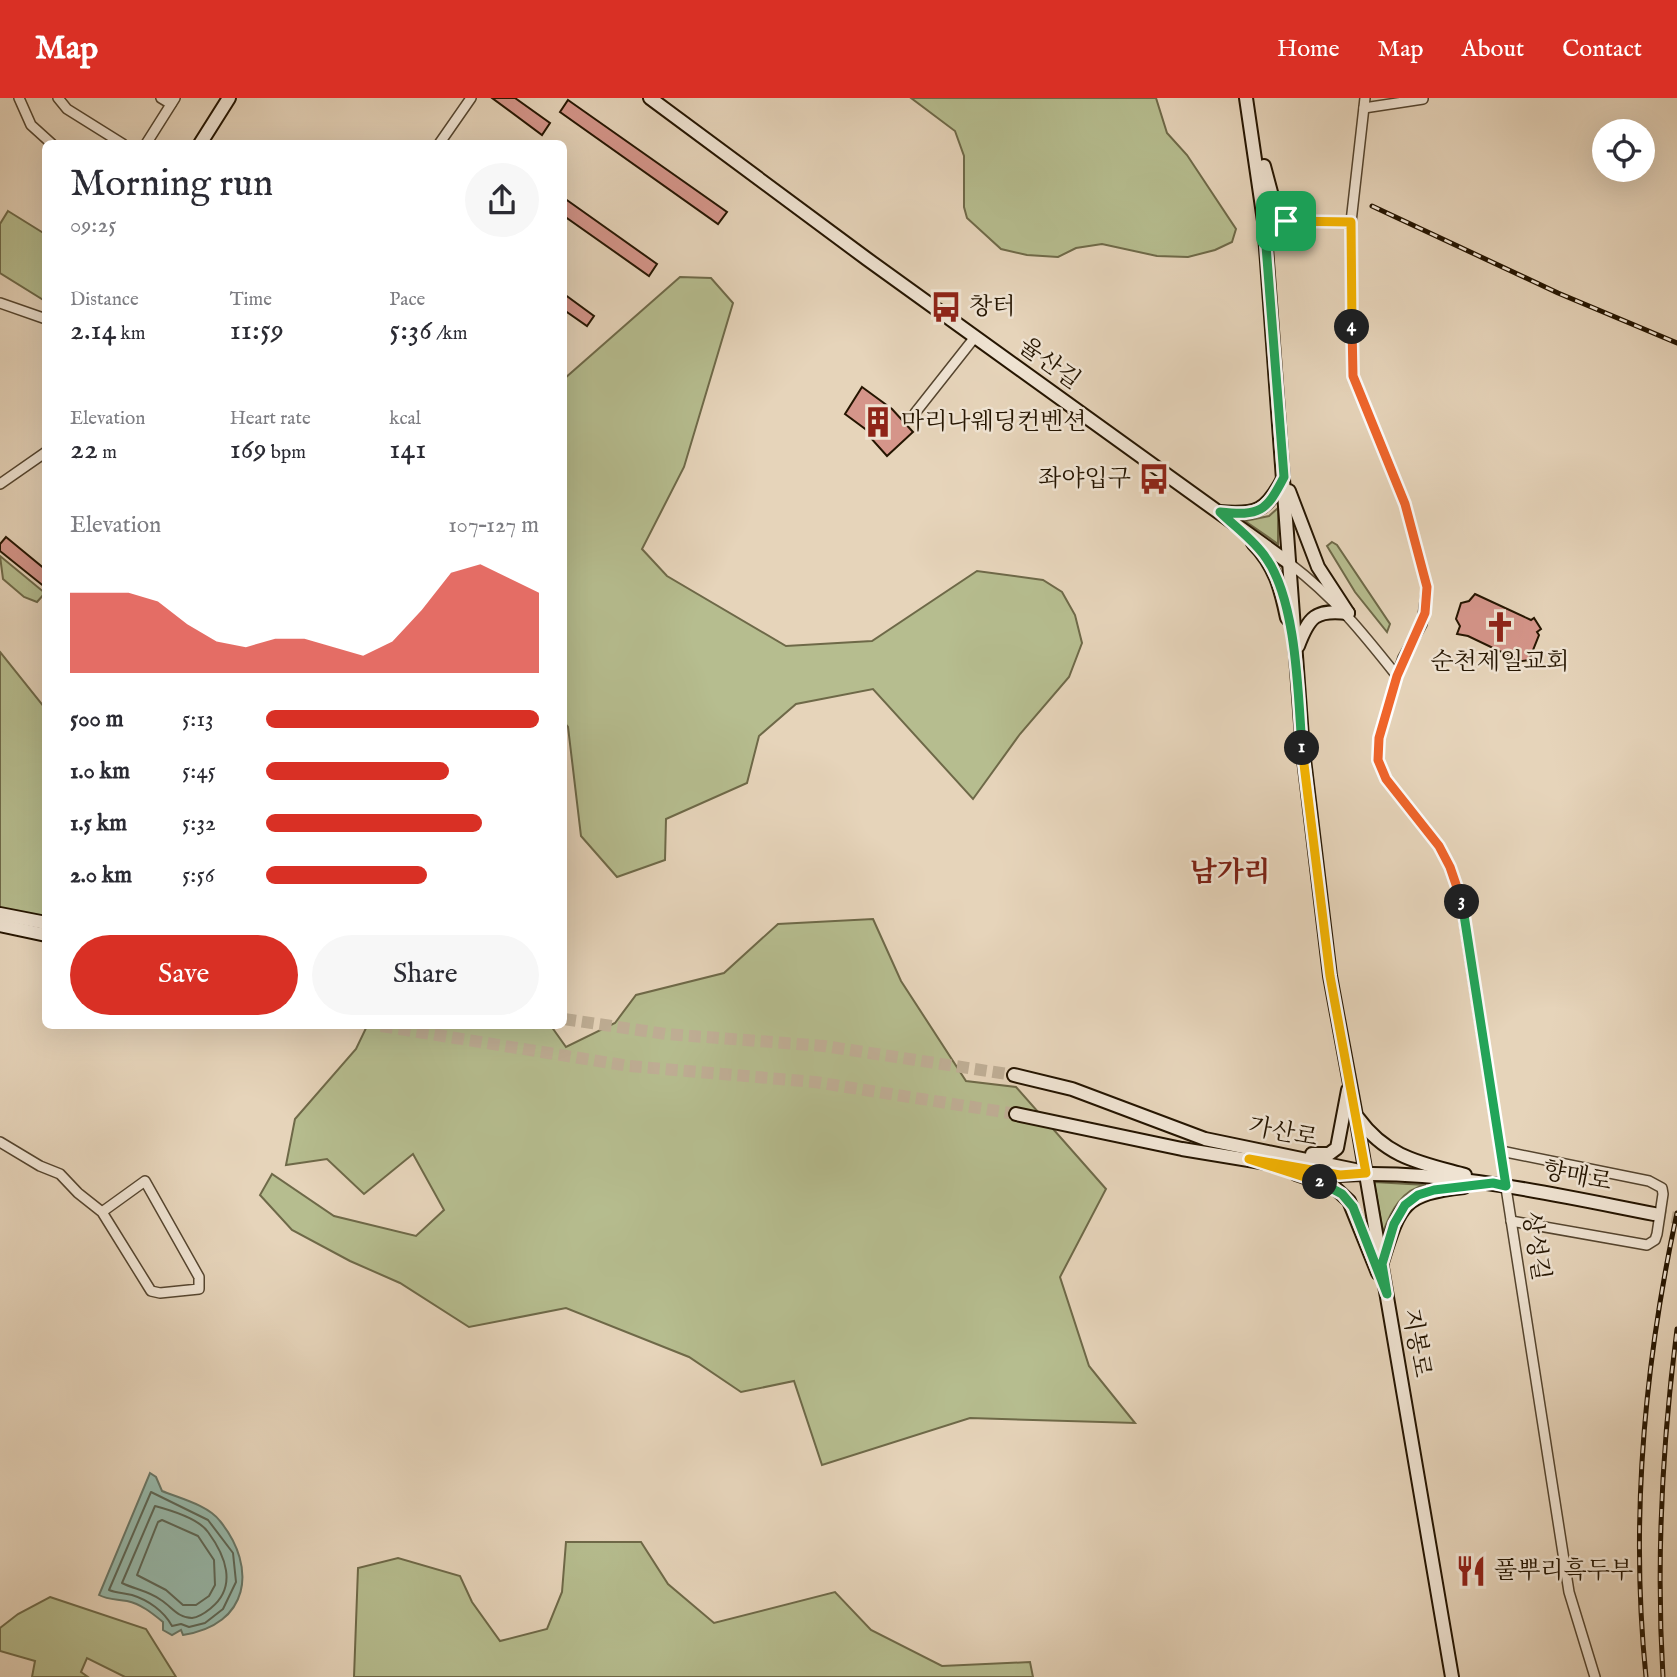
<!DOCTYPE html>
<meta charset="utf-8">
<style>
body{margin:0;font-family:"IM FELL English","Noto Serif KR",serif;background:#f7f7f7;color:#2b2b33;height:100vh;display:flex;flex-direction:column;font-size:26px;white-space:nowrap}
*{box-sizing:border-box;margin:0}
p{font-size:23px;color:#7c7c81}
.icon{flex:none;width:38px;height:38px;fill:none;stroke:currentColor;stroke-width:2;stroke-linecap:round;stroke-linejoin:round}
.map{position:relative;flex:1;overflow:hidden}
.details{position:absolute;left:42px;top:42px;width:525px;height:889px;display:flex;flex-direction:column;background:#fff;border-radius:10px;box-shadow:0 7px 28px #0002}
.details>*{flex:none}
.buttons{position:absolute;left:1592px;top:21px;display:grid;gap:14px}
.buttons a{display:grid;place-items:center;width:63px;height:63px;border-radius:50%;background:#fff;box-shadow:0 7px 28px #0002;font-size:35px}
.pin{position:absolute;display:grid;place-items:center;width:60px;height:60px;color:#fff;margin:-30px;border-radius:14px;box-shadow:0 4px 10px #0006}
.km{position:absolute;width:35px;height:35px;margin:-18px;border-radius:50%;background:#222;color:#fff;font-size:19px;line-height:35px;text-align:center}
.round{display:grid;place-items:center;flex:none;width:74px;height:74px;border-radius:37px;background:#f7f7f7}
.headline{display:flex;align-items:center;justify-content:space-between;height:119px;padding:0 28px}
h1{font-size:38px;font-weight:600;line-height:52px}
.stats{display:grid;grid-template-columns:repeat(3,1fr);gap:10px;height:119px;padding:7px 28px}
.stats div{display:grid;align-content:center}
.stats b{font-size:30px;font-weight:600}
.stats small{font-size:19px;font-weight:400}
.stats p{font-size:19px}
.chart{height:196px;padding:14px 28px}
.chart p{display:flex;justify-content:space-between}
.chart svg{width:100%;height:126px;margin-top:7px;fill:#d93025;opacity:.7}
.primary-button{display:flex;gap:14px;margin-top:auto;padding:14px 28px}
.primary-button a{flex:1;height:80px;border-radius:42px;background:#d93025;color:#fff;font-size:28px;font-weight:600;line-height:80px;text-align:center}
.primary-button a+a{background:#f7f7f7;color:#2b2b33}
ul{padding:0 28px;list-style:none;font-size:23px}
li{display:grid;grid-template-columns:112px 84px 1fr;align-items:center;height:52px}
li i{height:18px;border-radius:9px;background:#d93025}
header{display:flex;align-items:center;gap:42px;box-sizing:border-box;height:98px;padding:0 35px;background:#d93025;color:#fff}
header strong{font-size:33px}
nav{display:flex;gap:38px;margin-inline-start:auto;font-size:24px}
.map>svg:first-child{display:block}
.green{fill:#b6bd8f;stroke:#6e6948;stroke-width:2}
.water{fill:#97b9ab;stroke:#697767;stroke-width:2}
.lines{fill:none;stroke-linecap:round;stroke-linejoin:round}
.shore{stroke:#5e6756;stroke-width:2}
.building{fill:#d5958a;stroke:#251501;stroke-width:2}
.secondary-tunnel{stroke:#bfae95;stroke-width:12;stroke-dasharray:12 6;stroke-linecap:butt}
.street-casing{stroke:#55452f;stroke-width:12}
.secondary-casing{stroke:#251501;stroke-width:16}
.street{stroke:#efe3d2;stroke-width:9}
.secondary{stroke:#efe3d2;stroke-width:12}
.rail-casing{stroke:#251501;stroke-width:5}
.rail{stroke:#efe3d2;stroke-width:2.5;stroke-dasharray:8;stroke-linecap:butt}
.split-1-casing{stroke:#fff;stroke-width:14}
.split-2-casing{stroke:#fff;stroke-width:14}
.split-3-casing{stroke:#fff;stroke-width:14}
.split-4-casing{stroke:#fff;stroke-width:14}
.split-5-casing{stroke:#fff;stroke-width:14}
.split-1{stroke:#22a559;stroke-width:9}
.split-2{stroke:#f5b400;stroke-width:9}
.split-3{stroke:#22a559;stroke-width:9}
.split-4{stroke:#f0652b;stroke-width:9}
.split-5{stroke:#f5b400;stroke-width:9}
.labels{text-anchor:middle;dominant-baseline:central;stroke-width:5;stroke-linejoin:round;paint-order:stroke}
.poi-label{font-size:24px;fill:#251501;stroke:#efe3d2;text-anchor:start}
.street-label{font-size:24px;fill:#251501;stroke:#efe3d2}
.quarter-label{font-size:28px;font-weight:bold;fill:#7a1f14;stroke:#efe3d2}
</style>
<header>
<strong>Map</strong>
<nav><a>Home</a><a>Map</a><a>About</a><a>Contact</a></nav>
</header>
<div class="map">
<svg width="1677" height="1579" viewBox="0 0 1677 1579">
<rect width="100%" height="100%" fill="#e6d4ba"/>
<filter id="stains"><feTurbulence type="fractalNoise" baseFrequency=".00286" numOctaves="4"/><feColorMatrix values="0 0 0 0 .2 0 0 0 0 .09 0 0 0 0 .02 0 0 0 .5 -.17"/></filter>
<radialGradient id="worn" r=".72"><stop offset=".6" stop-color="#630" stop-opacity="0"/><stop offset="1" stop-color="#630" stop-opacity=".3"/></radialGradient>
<g class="green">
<path d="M911 0H1156L1167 35 1187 57 1236 131 1232 144 1215 152 1188 159 1157 158 1102 146 1076 150 1058 159 1027 157 1001 151 967 120 964 109V58L955 33Z"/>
<path d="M8 113 45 136V203L0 175V126Z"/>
<path d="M680 179 711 180 733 205 684 369 642 451 667 478 786 548 872 543 977 473 1043 482 1062 494 1075 517 1082 545 1069 579 1020 636 973 701 873 591 796 606 759 638 747 685 666 721 665 762 617 779 581 738 568 629 564 624V281Z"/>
<path d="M1278 410V446L1245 423 1269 418Z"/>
<path d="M1332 444 1337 447 1390 526 1387 534 1355 494 1327 448Z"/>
<path d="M0 458 45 495 37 504 24 499 3 481Z"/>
<path d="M0 554 45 610V818L0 820Z"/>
<path d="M873 821 901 883 966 983 1016 989 1106 1091 1060 1179 1089 1268 1135 1325 970 1320 822 1367 794 1283 741 1294 689 1259 566 1210 469 1229 400 1185 350 1163 292 1132 260 1097 272 1076 334 1118 416 1138 444 1112 413 1056 364 1096 327 1061 286 1067 295 1021 356 951 367 928H551L566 949 615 925 636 897 724 875 778 826Z"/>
<path d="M1374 1084 1426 1087C1402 1091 1391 1113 1383 1134Z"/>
<path d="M566 1444H641L668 1486 714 1525 835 1494 871 1532 942 1568 1030 1564 1033 1579H354L358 1470 398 1460 460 1478 472 1504 500 1543 547 1531 562 1494Z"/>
<path d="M50 1499 146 1531 176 1579H125L87 1560 81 1574 88 1579H32L35 1563 0 1553V1530L18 1516Z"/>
</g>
<path class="water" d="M150 1375 156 1379 162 1393C179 1400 208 1407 220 1423 258 1470 249 1527 183 1537L181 1532 172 1537 163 1532V1524C152 1515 141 1506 127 1503 117 1501 108 1502 99 1497Z"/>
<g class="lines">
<g class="shore">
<path d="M151 1394 208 1422 233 1455 236 1484 223 1511 205 1525 189 1529 181 1526 172 1528C164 1513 148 1502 132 1497 124 1495 116 1495 109 1492Z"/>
<path d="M155 1408C170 1412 199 1421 208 1434 225 1457 238 1488 211 1510 206 1514 200 1519 192 1520 178 1520 172 1509 161 1502 149 1493 134 1491 122 1485Z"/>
<path d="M162 1422 198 1438 214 1462 215 1487 209 1498 196 1507H183L166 1492 137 1477 158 1424Z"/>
</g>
</g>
<g class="building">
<path d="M492 0H515L550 25 542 37Z"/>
<path d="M568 2 727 114 718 126 560 14Z"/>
<path d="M564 100 657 166 649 178 564 118Z"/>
<path d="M564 196 594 218 587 228 564 212Z"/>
<path d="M862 289 892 311 913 334 887 358 869 338 872 336 845 316Z"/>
<path d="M6 439 46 472V490L0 453V446Z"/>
<path d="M1475 496 1531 522 1534 520 1541 531 1537 534 1539 537 1529 562 1515 564 1514 560 1468 538 1457 536 1460 528 1456 521 1461 505 1469 503Z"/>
</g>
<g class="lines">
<g class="secondary-tunnel">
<path d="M564 921 666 936 824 948 1014 977"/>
<path d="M381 928 629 968 815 984 1016 1016"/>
<path d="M1654 1116 1677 1120"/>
</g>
<defs>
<g id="street">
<path d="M19 0 31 27 52 46"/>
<path d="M58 0 67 11 123 46"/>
<path d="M161 0 171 6"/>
<path d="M1365 0 1351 124 1353 278 1405 406 1427 489 1422 526 1403 560 1397 578 1379 640 1378 662 1386 681 1439 748 1450 769 1461 801 1569 1494 1595 1579"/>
<path d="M1364 10 1423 1"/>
<path d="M146 46 175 0"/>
<path d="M439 46 471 0"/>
<path d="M1264 123 1351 124"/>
<path d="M0 205 46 221"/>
<path d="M915 315 975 239"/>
<path d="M0 386 46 354"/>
<path d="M1289 465C1335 500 1362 534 1397 578"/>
<path d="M0 1044 40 1068 60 1076 78 1095 102 1114 151 1193 160 1195 199 1191V1179L145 1083 102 1114"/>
<path d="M1501 1053 1649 1083 1662 1090 1663 1096 1657 1136 1655 1142 1647 1147 1511 1123"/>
</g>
<g id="secondary">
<path d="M650 0 867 161 1289 465"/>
<path d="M1246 0 1264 123 1303 653 1330 878 1356 1018 1452 1579"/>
<path d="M200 46 229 0"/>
<path d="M1264 68 1272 98 1300 123"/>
<path d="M1289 393 1318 469 1348 515"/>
<path d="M1220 414C1257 417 1266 413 1283 381"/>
<path d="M1253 445C1275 467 1281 491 1287 520"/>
<path d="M1298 548C1309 519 1315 511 1348 515"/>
<path d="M0 816 46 825"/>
<path d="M0 827 46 837"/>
<path d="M1014 977 1072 991 1205 1041 1355 1072"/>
<path d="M1016 1016 1182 1051 1340 1077C1445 1071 1551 1096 1654 1116"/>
<path d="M1358 1020C1387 1060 1421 1065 1465 1077"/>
<path d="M1312 1056H1329L1337 1050 1348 992"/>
<path d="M1296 1076 1334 1089 1349 1103 1378 1175"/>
<path d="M1382 1164C1400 1107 1402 1096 1464 1089"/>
</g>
</defs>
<use href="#street" class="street-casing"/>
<use href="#secondary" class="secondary-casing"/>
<use href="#street" class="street"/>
<use href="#secondary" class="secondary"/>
<defs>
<g id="rail">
<path d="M1372 108 1558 195 1677 245"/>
<path d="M1646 1579C1630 1423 1644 1268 1677 1115"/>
<path d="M1663 1579C1656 1462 1662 1347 1677 1231"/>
</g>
</defs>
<use href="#rail" class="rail-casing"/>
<use href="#rail" class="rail"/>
</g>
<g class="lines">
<defs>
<path id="split-1" d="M1286 123 1264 122 1284 379C1266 414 1260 418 1220 414 1235 429 1254 442 1266 460 1297 504 1298 597 1302 650"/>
<path id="split-2" d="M1302 650 1330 878 1366 1075 1340 1077 1249 1061 1320 1084"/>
<path id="split-3" d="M1320 1084 1342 1096 1353 1109 1387 1196 1382 1166 1394 1126 1405 1107 1418 1097 1434 1092 1493 1085 1506 1088 1462 804"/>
<path id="split-4" d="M1352 229 1353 278 1405 406 1427 489 1425 515 1397 578 1379 640 1378 662 1386 681 1439 748 1450 769 1462 804"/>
<path id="split-5" d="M1286 123 1351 124 1352 229"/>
</defs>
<use href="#split-1" class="split-1-casing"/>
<use href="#split-2" class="split-2-casing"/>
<use href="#split-3" class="split-3-casing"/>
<use href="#split-4" class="split-4-casing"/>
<use href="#split-5" class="split-5-casing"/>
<use href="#split-1" class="split-1"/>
<use href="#split-2" class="split-2"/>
<use href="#split-3" class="split-3"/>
<use href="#split-4" class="split-4"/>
<use href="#split-5" class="split-5"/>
</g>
<defs>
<symbol id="bus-bare" viewBox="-9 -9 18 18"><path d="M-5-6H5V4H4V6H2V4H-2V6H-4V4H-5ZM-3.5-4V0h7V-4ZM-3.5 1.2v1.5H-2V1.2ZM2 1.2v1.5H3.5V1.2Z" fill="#8f2418" stroke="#efe3d2" stroke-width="2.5" paint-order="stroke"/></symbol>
<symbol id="building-bare" viewBox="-9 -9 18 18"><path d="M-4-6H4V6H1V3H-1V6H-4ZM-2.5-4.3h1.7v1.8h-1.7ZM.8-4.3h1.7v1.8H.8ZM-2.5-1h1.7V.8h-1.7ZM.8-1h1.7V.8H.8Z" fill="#8f2418" stroke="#efe3d2" stroke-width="2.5" paint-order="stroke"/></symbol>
<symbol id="church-bare" viewBox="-9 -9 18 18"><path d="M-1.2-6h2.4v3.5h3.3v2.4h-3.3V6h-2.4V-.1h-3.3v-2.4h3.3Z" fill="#8f2418" stroke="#efe3d2" stroke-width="2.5" paint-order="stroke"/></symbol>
<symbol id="restaurant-bare" viewBox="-9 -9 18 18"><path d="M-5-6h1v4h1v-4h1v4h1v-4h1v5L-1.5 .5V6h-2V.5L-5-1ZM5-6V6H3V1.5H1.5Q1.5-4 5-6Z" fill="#8f2418" stroke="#efe3d2" stroke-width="2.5" paint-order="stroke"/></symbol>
</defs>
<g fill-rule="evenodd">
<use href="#bus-bare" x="924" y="187" width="44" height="44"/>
<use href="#building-bare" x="856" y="302" width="44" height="44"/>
<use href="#bus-bare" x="1132" y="359" width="44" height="44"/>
<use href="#church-bare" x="1478" y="507" width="44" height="44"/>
<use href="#restaurant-bare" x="1449" y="1451" width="44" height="44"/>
</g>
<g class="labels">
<g class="poi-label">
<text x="969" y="209">창터</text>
<text x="901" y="324">마리나웨딩컨벤션</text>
<text x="1131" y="381" text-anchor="end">좌야입구</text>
<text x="1500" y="564" text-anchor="middle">순천제일교회</text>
<text x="1494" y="1473">풀뿌리흑두부</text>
</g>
<g class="street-label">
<text transform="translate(1049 266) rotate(36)">율산길</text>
<text transform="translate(1283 1035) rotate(11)">가산로</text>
<text transform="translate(1577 1079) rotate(11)">향매로</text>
<text transform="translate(1535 1148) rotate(81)">상성길</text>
<text transform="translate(1416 1245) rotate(80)">지봉로</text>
</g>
<g class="quarter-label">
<text x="1230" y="775">남가리</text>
</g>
</g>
<rect width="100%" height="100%" filter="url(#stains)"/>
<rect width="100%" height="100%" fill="url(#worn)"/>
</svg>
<div class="buttons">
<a><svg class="icon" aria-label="locate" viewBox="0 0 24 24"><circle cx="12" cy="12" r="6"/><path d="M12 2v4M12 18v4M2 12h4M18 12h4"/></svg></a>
</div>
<div class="pin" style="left:1286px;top:123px;background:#1e9e55"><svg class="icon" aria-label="arrive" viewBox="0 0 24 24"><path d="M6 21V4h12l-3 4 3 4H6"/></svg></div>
<b class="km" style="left:1302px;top:650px">1</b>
<b class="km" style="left:1320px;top:1084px">2</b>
<b class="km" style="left:1462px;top:804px">3</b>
<b class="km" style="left:1352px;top:229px">4</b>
<section class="details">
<div class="headline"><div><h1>Morning run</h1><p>09:25</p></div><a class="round"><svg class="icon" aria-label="share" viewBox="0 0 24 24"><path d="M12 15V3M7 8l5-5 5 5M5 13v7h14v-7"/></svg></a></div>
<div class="stats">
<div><p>Distance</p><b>2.14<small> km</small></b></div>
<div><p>Time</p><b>11:59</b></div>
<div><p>Pace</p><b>5:36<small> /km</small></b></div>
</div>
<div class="stats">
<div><p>Elevation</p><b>22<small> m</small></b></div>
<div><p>Heart rate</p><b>169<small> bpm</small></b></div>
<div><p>kcal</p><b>141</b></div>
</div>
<div class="chart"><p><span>Elevation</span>107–127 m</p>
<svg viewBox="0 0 160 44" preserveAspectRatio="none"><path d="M0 44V16L10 16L20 16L30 19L40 27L50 33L60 35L70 32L80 32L90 35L100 38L110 33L120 22L130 9L140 6L150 11L160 16V44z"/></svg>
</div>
<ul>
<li><b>500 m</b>5:13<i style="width:100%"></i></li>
<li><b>1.0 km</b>5:45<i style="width:67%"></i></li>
<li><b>1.5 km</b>5:32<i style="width:79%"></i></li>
<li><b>2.0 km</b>5:56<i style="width:59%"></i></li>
</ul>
<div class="primary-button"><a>Save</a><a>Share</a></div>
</section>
</div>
